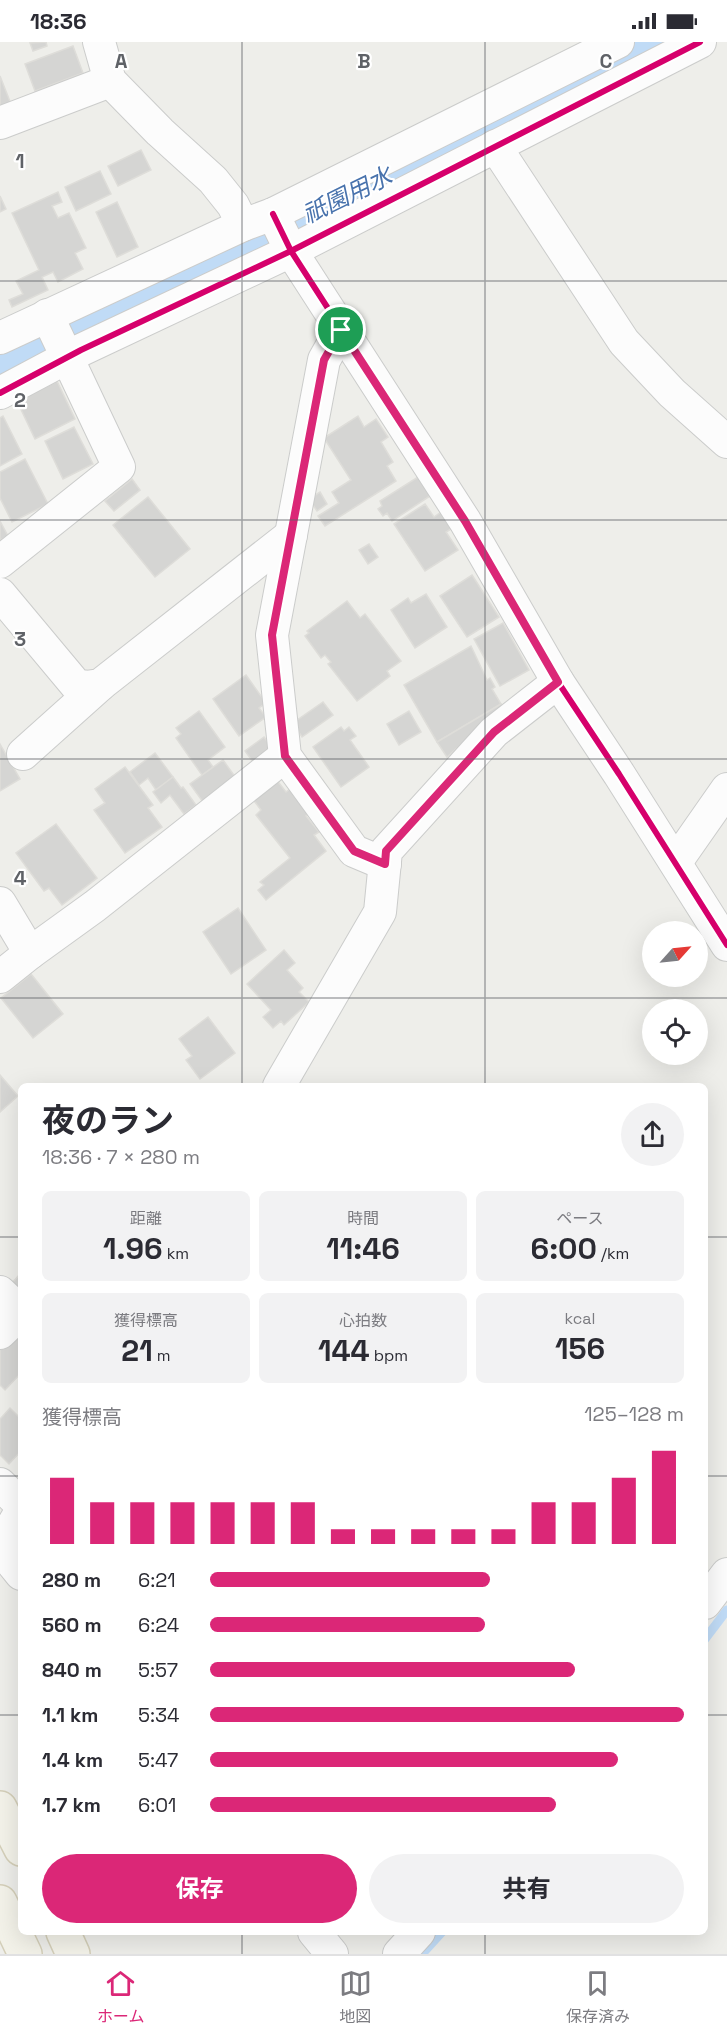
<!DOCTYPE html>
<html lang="ja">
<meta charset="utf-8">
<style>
body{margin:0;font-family:"Space Grotesk","Noto Sans JP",sans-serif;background:#f2f2f3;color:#2b2b33;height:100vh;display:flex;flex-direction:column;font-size:22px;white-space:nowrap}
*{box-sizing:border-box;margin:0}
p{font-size:20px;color:#7c7c81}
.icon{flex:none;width:33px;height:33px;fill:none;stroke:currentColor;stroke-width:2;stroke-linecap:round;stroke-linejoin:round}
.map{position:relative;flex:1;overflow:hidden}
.panel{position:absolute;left:18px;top:1041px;width:690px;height:852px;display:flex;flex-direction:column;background:#fff;border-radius:9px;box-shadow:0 6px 24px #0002}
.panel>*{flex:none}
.needle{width:39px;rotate:63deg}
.fabs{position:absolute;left:642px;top:879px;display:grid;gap:12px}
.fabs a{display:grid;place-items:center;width:66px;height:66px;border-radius:50%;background:#fff;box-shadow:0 6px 24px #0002;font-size:30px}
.pin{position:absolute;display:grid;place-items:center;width:51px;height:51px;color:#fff;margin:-26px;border:3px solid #fff;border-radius:50%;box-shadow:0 2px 6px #0007}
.round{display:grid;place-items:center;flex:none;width:63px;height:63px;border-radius:32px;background:#f2f2f3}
.summary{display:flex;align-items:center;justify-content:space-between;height:102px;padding:0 24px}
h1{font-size:33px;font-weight:700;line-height:45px}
.metrics{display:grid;grid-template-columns:repeat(3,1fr);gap:9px;height:102px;padding:6px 24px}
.metrics div{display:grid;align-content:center;border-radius:9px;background:#f2f2f3;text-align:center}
.metrics b{font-size:30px;font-weight:700}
.metrics small{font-size:16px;font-weight:400}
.metrics p{font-size:16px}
.chart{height:168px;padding:12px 24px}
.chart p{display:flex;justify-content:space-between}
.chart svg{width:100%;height:108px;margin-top:6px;stroke:#db2777;stroke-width:6}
.cta{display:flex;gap:12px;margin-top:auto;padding:12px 24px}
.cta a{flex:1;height:69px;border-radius:36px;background:#db2777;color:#fff;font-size:24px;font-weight:700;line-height:69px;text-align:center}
.cta a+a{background:#f2f2f3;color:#2b2b33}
ul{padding:0 24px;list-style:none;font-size:20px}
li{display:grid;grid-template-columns:96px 72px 1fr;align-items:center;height:45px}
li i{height:15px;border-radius:8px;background:#db2777}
.status{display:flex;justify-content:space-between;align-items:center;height:42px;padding:0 30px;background:#fff;direction:ltr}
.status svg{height:16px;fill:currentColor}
.tabs{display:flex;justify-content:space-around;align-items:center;height:84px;border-top:2px solid #e1e1e2;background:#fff;font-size:16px;color:#7c7c81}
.tabs a{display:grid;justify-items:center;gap:3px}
.tabs .current{color:#db2777}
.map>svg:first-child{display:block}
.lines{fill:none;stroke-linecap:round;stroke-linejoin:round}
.stream{stroke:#c0dbf6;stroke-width:9}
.river{stroke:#c0dbf6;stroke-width:54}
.building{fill:#d5d5d3;stroke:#deddd9;stroke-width:1.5}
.minor-casing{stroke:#cbcccb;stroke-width:34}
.major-casing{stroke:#d4cfb9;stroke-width:36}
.minor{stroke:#fcfcfc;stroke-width:32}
.major{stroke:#f3f2e9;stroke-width:33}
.cycleway-casing{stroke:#fff;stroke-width:10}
.cycleway{stroke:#d6006c;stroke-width:6}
.route-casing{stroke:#fff;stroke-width:12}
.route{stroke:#db2777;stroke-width:8}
.grid{fill:none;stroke:#5f6267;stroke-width:1.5;stroke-opacity:0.55}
.labels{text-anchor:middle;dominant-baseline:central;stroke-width:4.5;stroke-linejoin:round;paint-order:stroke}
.water-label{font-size:24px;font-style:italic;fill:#4973ad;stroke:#fff}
.grid-label{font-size:20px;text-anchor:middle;font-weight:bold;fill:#5f6267;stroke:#fff;stroke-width:4.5;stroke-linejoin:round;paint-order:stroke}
</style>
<div class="status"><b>18:36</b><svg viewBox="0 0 49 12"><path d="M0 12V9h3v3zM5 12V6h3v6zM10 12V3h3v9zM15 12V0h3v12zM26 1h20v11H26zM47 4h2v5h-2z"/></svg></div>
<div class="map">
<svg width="727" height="1912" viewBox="0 0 727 1912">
<rect width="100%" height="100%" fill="#eeeeea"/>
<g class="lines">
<g class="stream">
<path d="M705 1597 727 1568"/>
<path d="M422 1912 442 1890"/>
</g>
<path class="river" d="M0 323 259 198 663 0"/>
</g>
<g class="building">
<path d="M46 0 47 4 33 9 30 1Z"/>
<path d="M73 4 83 31 35 49 25 22Z"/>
<path d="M0 34 11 62 0 66Z"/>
<path d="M141 108 151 128 118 144 108 124Z"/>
<path d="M100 129 111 152 76 169 65 145Z"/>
<path d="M58 150 62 160 52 164 58 176 69 171 86 206 75 211 83 227 58 240 53 230 42 235 48 248 12 265 9 258 23 252 16 239 39 228 12 171Z"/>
<path d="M0 154 6 167 0 170Z"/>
<path d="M117 160 138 205 117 215 96 170Z"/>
<path d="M57 339 75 377 35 397 17 359Z"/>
<path d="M3 374 22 412 0 424V376Z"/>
<path d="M358 374 364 385 376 377 388 395 381 400 393 420 387 424 396 439 325 484 318 474 339 461 332 450 351 438 324 396Z"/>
<path d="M74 385 93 422 63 437 45 399Z"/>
<path d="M25 417 48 462 12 480 0 456V430Z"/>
<path d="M418 435 430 454 392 479 387 471 383 474 378 467 382 464 380 459Z"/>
<path d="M132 437 140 448 114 469 105 459Z"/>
<path d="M320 450 327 462 317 469 309 457Z"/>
<path d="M148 455 190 507 155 535 113 483Z"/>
<path d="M425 462 434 475 441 470 451 487 446 490 458 508 425 529 394 482Z"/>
<path d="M0 479 8 494 0 498Z"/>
<path d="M369 502 378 515 368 522 359 508Z"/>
<path d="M472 533 499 575 467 595 440 554Z"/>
<path d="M426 552 447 585 415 606 391 568 408 556 411 561Z"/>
<path d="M347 559 360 576 365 572 401 619 387 629 390 634 357 659 328 622 331 620 325 613 321 616 305 594 309 591 307 589Z"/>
<path d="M503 581 529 628 500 644 474 597Z"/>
<path d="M471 604 487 638 490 636 495 645 492 647 501 662 437 700 404 643Z"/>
<path d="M246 633 266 661 259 666 266 675 239 694 213 657Z"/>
<path d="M323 660 333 673 302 695 293 681Z"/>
<path d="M501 662 503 665 447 715 437 700Z"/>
<path d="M199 669 225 705 208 718 213 725 202 733 176 696 181 692 176 686Z"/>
<path d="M409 669 421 690 399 703 387 682Z"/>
<path d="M341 685 344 689 349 685 356 694 350 698 369 725 341 745 313 705Z"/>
<path d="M264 695 272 706 253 720 245 709Z"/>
<path d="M0 702 20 737 0 749Z"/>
<path d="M155 711 173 735 156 748 148 736 139 743 130 730Z"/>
<path d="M223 718 236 736 203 760 190 742Z"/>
<path d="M125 725 153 763 148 766 162 785 125 811 94 768 105 761 95 747Z"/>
<path d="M272 732 286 750 294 744 314 768 306 774 319 790 314 793 326 809 266 858 258 848 264 843 260 840 290 816 256 773 261 768 248 751Z"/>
<path d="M173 735 181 746 183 745 196 763 184 772 170 753 161 761 153 750Z"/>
<path d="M56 782 97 836 62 863 49 846 44 849 16 811Z"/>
<path d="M238 866 266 908 231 932 203 890Z"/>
<path d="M284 908 295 921 287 928 303 946 299 950 309 960 284 983 281 979 273 986 263 975 271 968 247 942Z"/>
<path d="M31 932 63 972 33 996 1 956Z"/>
<path d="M208 975 235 1011 200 1037 186 1018 192 1014 179 997Z"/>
<path d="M0 1033 18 1054 0 1070Z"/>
<path d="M21 1231V1252L11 1242Z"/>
<path d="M15 1292 21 1297V1331L5 1348 0 1343V1308Z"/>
<path d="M10 1366 21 1377V1409L9 1422 0 1413V1377Z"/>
</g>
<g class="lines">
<defs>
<g id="minor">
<path d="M99 0 110 39 160 90 213 138 233 163 243 183"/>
<path d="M0 81 110 39"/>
<path d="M495 104 624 300 672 351 727 400"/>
<path d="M273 172 291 209 465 479 558 640 619 732 727 903"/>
<path d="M341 288 324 318 272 593 285 714 354 809 385 822"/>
<path d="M0 296 243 183 273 172 618 0"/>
<path d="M0 351 81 308 291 209 700 0"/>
<path d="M0 520 119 425 47 273"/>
<path d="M0 552 76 643 86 645 100 643 291 493"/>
<path d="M23 712 100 643"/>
<path d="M676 820 727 747"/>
<path d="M0 861 30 911 0 935"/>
<path d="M30 911 95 864 285 714"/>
<path d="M279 1044 380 870 386 809 494 690 558 640"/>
<path d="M0 1250 21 1270"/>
<path d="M0 1291 21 1271"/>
<path d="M0 1442 21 1463"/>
<path d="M0 1505 21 1469"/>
<path d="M0 1506 21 1532"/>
<path d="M705 1561 727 1532"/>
<path d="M314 1890 332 1912"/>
<path d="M399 1912 419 1890"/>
</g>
<g id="major">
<path d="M0 1766 21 1807"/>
<path d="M0 1860 25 1912"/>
<path d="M63 1890 73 1912"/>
</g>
</defs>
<use href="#minor" class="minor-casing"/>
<use href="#major" class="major-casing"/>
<use href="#minor" class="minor"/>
<use href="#major" class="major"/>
<defs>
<g id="cycleway">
<path d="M273 172 291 209 465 479 558 640 619 732 727 903"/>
<path d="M0 351 81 308 291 209 700 0"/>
</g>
</defs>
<use href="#cycleway" class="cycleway-casing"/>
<use href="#cycleway" class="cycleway"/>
</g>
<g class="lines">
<defs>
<path id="route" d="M341 288 465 479 558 640 494 690 386 809 385 822 354 809 285 714 272 593 324 318Z"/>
</defs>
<use href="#route" class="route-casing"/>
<use href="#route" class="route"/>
</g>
<path class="grid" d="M242 0V1044M485 0V1044M0 239H727M0 478H727M0 717H727M0 956H727M0 1195H21M705 1195H727M0 1434H21M705 1434H727M0 1673H21M705 1673H727M242 1890V1912M485 1890V1912"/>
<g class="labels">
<g class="water-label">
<text transform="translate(347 153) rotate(-26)">祇園用水</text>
</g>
</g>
<g class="grid-label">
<text x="121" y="26">A</text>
<text x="364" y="26">B</text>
<text x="606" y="26">C</text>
<text x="20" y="126">1</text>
<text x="20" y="365">2</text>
<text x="20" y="604">3</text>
<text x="20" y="843">4</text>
</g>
</svg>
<div class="fabs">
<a><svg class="needle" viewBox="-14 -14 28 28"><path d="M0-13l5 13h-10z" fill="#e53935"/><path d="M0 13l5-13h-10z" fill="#7c7c81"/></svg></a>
<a><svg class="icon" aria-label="locate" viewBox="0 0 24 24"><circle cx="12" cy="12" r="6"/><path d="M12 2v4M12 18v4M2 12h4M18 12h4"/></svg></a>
</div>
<div class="pin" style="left:341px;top:288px;background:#1e9e55"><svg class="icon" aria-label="arrive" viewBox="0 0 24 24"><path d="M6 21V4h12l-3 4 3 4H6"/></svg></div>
<section class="panel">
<div class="summary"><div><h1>夜のラン</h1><p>18:36 · 7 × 280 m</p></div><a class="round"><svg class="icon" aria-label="share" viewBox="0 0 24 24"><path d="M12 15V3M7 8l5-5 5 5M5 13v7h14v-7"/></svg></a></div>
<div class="metrics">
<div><p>距離</p><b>1.96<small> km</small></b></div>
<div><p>時間</p><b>11:46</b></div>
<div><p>ペース</p><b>6:00<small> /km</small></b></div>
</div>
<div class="metrics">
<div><p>獲得標高</p><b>21<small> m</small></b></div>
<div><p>心拍数</p><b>144<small> bpm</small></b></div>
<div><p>kcal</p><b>156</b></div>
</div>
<div class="chart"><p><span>獲得標高</span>125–128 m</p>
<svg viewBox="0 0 160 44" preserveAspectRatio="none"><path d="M5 44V17M15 44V27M25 44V27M35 44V27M45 44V27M55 44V27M65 44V27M75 44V38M85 44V38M95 44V38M105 44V38M115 44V38M125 44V27M135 44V27M145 44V17M155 44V6"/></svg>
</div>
<ul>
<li><b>280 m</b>6:21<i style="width:59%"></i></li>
<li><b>560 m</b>6:24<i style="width:58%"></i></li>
<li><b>840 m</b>5:57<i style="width:77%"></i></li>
<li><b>1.1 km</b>5:34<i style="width:100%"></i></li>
<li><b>1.4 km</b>5:47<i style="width:86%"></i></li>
<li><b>1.7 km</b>6:01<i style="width:73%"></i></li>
</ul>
<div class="cta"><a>保存</a><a>共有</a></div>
</section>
</div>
<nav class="tabs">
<a class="current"><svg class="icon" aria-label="home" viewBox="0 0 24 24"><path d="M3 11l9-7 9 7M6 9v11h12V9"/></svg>ホーム</a>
<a><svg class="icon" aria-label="map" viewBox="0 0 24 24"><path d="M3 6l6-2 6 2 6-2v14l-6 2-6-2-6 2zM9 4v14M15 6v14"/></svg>地図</a>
<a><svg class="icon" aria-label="saved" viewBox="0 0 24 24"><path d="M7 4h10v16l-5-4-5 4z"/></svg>保存済み</a>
</nav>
